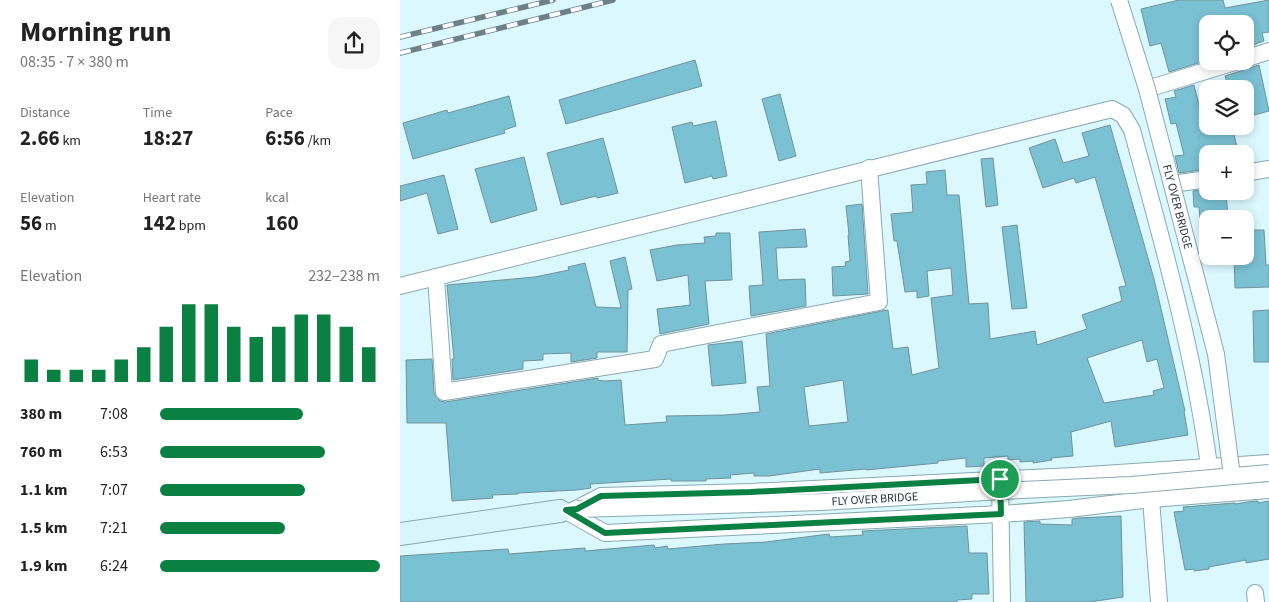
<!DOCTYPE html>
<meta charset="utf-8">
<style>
body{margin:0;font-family:"Source Sans 3",sans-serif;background:#f6f6f6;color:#222;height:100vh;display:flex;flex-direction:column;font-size:19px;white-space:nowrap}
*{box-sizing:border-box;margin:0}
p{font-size:16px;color:#767676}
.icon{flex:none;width:28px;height:28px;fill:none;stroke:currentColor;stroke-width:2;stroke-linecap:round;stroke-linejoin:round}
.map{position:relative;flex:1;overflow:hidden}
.drawer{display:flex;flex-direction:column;background:#fff;width:400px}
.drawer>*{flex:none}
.controls{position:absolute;left:799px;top:15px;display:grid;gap:10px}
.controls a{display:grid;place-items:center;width:55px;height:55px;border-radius:10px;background:#fff;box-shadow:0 2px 8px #0003;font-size:25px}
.pin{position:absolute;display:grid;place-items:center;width:42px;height:42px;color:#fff;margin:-21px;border:2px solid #fff;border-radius:50%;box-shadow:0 1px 5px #0007}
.round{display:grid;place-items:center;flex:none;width:52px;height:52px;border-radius:15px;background:#f6f6f6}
.head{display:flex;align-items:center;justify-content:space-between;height:85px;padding:0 20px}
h1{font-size:28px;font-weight:700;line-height:38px}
.stats{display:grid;grid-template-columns:repeat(3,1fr);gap:8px;height:85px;padding:5px 20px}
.stats div{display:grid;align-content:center}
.stats b{font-size:21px;font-weight:700}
.stats small{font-size:14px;font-weight:400}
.stats p{font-size:14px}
.chart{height:140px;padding:10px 20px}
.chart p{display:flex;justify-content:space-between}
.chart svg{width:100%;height:90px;margin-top:5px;stroke:#0b8043;stroke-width:6}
ul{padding:0 20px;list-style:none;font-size:16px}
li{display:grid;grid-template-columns:80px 60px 1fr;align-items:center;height:38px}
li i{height:12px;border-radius:6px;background:#0b8043}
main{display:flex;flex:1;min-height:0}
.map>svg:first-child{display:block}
.building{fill:#7ac1d3;stroke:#71929a;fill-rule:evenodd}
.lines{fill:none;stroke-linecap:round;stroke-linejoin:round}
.street-casing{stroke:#88a9b1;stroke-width:18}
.secondary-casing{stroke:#88a9b1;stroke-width:24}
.street{stroke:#fff;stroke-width:16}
.secondary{stroke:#d9f5fc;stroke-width:22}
.rail-casing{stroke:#6e8187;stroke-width:5.5}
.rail{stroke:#fff;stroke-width:4;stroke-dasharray:11;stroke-linecap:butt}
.street-bridge-casing{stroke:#88a9b1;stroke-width:18;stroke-linecap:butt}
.street-bridge{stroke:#fff;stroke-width:16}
.route-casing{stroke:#fff;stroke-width:10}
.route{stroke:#0b8043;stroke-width:6}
.labels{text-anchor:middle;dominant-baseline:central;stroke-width:4.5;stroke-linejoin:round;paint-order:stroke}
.street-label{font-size:12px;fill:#273438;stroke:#fff}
</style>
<main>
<section class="drawer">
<div class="head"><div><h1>Morning run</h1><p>08:35 · 7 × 380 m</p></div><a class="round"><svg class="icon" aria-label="share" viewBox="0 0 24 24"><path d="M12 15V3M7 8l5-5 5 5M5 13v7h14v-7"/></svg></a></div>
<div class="stats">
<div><p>Distance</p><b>2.66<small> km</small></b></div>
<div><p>Time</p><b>18:27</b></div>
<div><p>Pace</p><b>6:56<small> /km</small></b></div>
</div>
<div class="stats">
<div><p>Elevation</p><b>56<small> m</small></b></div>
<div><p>Heart rate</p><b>142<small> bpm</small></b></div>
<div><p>kcal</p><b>160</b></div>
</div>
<div class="chart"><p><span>Elevation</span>232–238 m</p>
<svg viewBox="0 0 160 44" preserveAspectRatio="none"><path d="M5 44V33M15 44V38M25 44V38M35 44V38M45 44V33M55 44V27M65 44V17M75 44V6M85 44V6M95 44V17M105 44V22M115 44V17M125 44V11M135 44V11M145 44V17M155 44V27"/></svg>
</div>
<ul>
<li><b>380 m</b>7:08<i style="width:65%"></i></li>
<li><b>760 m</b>6:53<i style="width:75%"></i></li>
<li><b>1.1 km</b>7:07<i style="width:66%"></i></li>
<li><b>1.5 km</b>7:21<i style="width:57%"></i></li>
<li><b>1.9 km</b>6:24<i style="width:100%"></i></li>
</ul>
</section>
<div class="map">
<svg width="869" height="602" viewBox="0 0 869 602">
<rect width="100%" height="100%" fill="#dcf8ff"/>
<g class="building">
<path d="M779 0H823L825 8 869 0V32L862 33 864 41 855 44V45L845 48V24H805L808 36V60L769 72 761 43 750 46 741 9Z"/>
<path d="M295 60 302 86 166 124 159 100Z"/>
<path d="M859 65 869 111 854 115 848 89H829L825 76Z"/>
<path d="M794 85 802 117 808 115V126H832L837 147 808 154V169L779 173 775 156 784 155 776 123 771 124 765 99 776 97 774 91Z"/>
<path d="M380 94 396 156 379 161 362 99Z"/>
<path d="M109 96 116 126 104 130 105 133 13 159 3 123 47 110 48 113Z"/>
<path d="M316 121 327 176 313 179 312 176 285 183 272 127 292 122 293 126Z"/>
<path d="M710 125 754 279 785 411H784L788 435 715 447 711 421 671 432 673 456 651 458 652 460 633 463V461L620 462V459L608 460V456L584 458V466L566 467V458L538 461V463L466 470V469L420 473V469L369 476H354V473L330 475 331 478 306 479V481H271V479L190 484 191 488 177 490 118 493V494L92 495 93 498 52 501 46 423H7L6 360 32 359 34 393 40 401 45 402 198 378V380L204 381 221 380 225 425 267 422 266 416 325 415 360 412 357 387 370 386 366 334 482 311 488 310 493 349 508 347 512 375 539 368 531 298 553 295 551 268 527 271 529 296 517 298V291L505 292 497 241H494L491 214 513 212 511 185 527 184 526 172 545 170 547 195H559L569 304 588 303 590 339 635 331 637 345 687 329 682 315 722 301 719 287 726 286 695 177 676 183 674 178 643 188 629 148 655 139 663 163 689 156 682 133ZM742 340 747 362 757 359 764 388 753 391 754 395 704 403 687 358ZM443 380 448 422 409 426 404 387Z"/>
<path d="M203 138 218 193 197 198 196 196 161 205 147 153Z"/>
<path d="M124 157 137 210 91 223 75 169Z"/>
<path d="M593 158 598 205 586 207 581 159Z"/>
<path d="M44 175 58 229 38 234 27 193 0 201V186Z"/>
<path d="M808 189V191H826L828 219H800L799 207H794L793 191Z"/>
<path d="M462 204 468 294 433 296 432 267 446 266 445 262 450 261 448 235H449L446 206Z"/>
<path d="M617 225 627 308 612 309 602 227Z"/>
<path d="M405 229 407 247 376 248 378 280 405 279 406 306 351 316 349 286 363 285 359 232Z"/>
<path d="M845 230H864L866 265H869V287L835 288 834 256H845Z"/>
<path d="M316 233H330L332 280 305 281 309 324 260 334 257 309 290 305 288 275 257 281 250 250 277 245 305 243 304 237 316 236Z"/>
<path d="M225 257 232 289 228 290 227 352H197V358L171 362V353L143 354V360L123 361V369L53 380 52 359H54L47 285 135 277 169 270 168 267 185 263 196 307 221 308 210 261Z"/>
<path d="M869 310V362H854L853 311Z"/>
<path d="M342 341 346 383 312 386 308 345Z"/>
<path d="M854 501H858V503L869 501V559L846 563V560L809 567V569L794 571V569L785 570 774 512 784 511 783 507 835 503V504Z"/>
<path d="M721 516 723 597 690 602H626L624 522 640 521V524L672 525V519L678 518Z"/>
<path d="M567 526 569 553H587L589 594H572V599L557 600V602H0V556L108 549 109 554 185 548V551L254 545 255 548 267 546 268 549 324 544 366 542 429 534 430 537 463 535 462 531Z"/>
</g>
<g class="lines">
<defs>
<g id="street">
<path d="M845 59 869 51"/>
<path d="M747 89 838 61"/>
<path d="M845 173 869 169"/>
<path d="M772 184 808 179"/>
<path d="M36 277 44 392 255 359 261 344 479 302 469 168"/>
<path d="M0 286 712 109 723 115 732 130C762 241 794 352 809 466"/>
<path d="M600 479 602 602"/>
<path d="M751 499 759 602"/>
<path d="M174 510 201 496 351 492 673 476 869 463"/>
<path d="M160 511H166L205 533 601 514 669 509 751 499 869 490"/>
<path d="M855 593 856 602"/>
</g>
<path id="secondary" d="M0 534 160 511"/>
</defs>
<use href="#street" class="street-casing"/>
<use href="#secondary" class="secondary-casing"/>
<use href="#street" class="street"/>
<use href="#secondary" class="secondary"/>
<defs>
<g id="rail">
<path d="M0 37 153 0"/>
<path d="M0 53 213 0"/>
</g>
</defs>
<use href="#rail" class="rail-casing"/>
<use href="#rail" class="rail"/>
<defs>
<g id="street-bridge">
<path id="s1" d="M719 0 747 89 816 354 832 476"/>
<path id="s2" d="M177 509 422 502 602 491 731 485 869 473"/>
</g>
</defs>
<use href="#street-bridge" class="street-bridge-casing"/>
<use href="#street-bridge" class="street-bridge"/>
</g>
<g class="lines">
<defs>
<path id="route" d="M600 479 601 514 205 533 166 510 177 509 201 496 351 492Z"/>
</defs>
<use href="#route" class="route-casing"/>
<use href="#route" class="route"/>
</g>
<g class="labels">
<g class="street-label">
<text stroke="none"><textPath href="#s1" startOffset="215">FLY OVER BRIDGE</textPath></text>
<text stroke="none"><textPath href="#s2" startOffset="298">FLY OVER BRIDGE</textPath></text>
</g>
</g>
</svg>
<div class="controls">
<a><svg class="icon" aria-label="locate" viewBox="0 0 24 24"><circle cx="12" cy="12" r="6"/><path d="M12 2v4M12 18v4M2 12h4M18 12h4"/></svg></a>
<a><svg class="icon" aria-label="layers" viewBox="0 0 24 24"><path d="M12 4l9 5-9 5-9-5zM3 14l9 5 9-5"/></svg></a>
<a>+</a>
<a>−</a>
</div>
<div class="pin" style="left:600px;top:479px;background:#1e9e55"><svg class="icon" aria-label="arrive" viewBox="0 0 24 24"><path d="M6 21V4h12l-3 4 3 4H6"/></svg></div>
</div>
</main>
